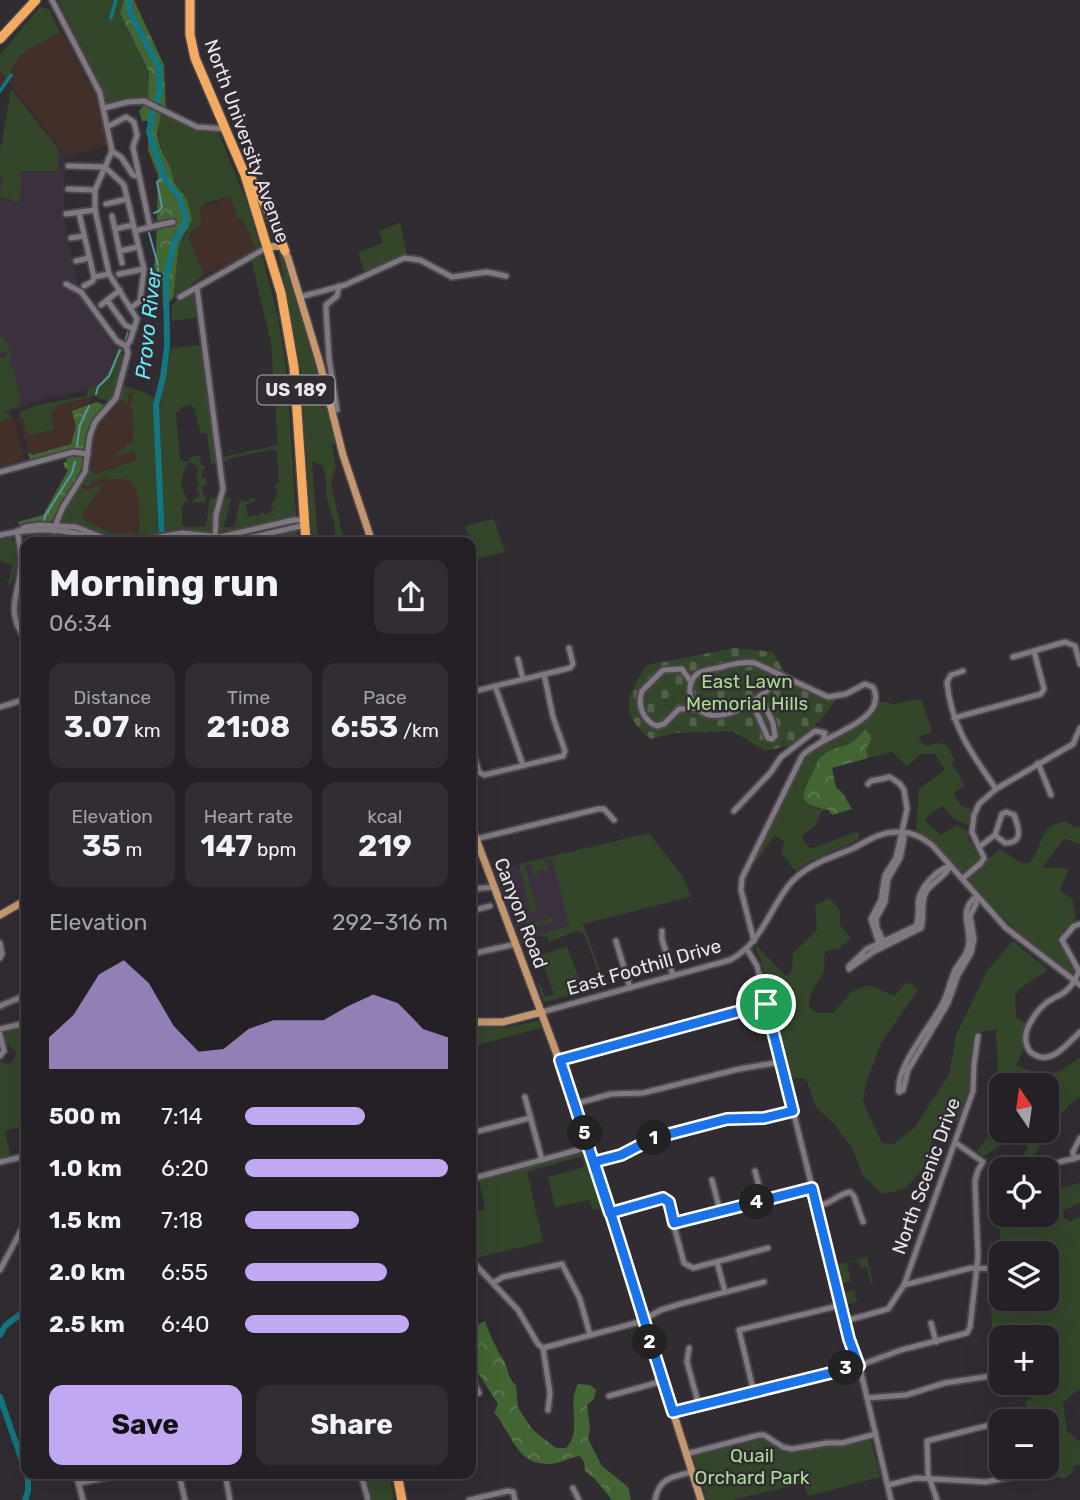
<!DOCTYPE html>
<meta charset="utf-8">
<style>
body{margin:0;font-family:Rubik,sans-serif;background:#312d32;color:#f1f3f6;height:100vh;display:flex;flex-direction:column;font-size:26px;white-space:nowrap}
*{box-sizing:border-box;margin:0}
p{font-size:23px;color:#a3a3a7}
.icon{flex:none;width:38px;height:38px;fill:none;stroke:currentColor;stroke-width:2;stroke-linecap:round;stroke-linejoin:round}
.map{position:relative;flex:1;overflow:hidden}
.sheet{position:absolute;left:21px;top:537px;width:455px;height:942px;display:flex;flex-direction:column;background:#252026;border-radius:14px;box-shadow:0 7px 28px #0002,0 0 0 2px #423e43}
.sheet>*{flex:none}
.needle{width:46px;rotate:347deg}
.controls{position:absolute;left:989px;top:1073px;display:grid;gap:14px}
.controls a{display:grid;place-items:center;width:70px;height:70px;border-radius:14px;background:#252026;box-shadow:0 7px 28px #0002,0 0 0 2px #423e43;font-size:35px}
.pin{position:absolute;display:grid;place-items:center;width:60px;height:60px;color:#fff;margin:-30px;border:4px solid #fff;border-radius:50%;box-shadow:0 2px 7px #0007}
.km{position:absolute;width:35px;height:35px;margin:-18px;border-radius:50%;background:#222;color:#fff;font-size:19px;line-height:35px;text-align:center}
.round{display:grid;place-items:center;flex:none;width:74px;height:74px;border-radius:14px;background:#312d32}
.overview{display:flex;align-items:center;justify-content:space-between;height:119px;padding:0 28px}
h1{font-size:38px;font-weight:700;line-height:52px}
.metrics{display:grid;grid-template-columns:repeat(3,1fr);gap:10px;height:119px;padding:7px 28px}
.metrics div{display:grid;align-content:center;border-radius:14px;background:#312d32;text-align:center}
.metrics b{font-size:30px;font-weight:700}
.metrics small{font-size:19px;font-weight:400}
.metrics p{font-size:19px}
.chart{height:196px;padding:14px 28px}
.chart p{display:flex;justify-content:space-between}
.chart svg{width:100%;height:126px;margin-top:7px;fill:#c1a8f3;opacity:.7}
.action{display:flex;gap:14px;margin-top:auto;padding:14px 28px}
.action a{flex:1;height:80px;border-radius:14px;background:#c1a8f3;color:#111;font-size:28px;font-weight:700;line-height:80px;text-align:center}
.action a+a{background:#312d32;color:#f1f3f6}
ul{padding:0 28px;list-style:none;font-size:23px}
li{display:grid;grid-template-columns:112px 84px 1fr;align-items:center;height:52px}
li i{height:18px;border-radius:9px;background:#c1a8f3}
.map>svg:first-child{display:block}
.commercial{fill:#432f2a}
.built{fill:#3b313e}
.green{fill:#33462a;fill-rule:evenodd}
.forest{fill:url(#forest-crowns)}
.cemetery{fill:url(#cemetery-stones)}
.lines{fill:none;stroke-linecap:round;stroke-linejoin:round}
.stream{stroke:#5398a1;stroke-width:2}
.canal{stroke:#127781;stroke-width:3.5}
.river{stroke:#127781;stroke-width:6}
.minor-casing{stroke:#4b464c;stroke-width:9}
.major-casing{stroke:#4b464c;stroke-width:10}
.highway-casing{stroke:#4b464c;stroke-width:12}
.minor{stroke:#7f7881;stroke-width:5}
.major{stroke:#c5976e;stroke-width:7}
.highway{stroke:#f4ab61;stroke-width:9}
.route-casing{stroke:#fff;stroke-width:14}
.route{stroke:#1a73e8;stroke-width:9}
.labels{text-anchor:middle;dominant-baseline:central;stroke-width:5;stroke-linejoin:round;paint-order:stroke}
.shield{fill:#312b32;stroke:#b2aeb4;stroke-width:2}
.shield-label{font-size:18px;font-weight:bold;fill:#eae6eb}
.street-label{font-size:19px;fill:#eae6eb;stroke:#312b32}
.park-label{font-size:19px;fill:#a8dd92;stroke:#312b32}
.water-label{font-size:21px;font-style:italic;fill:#67e8f8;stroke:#312b32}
</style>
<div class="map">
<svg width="1080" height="1500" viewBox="0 0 1080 1500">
<defs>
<pattern id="forest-crowns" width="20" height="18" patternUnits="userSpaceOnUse" patternTransform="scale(1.75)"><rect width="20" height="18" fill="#426533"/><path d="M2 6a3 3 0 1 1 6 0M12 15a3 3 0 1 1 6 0" fill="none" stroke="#5d7b51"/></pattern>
<pattern id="cemetery-stones" width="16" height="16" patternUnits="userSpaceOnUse" patternTransform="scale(1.75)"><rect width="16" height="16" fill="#33462a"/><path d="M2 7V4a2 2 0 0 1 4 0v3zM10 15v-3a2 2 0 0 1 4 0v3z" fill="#516149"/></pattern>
</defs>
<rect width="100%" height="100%" fill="#312b32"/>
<g class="commercial">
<path d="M60 32 61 35 65 36 86 79 97 94 108 145 67 157 9 82 0 93V71L8 81 10 71 20 55Z"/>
<path d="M230 196 235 217 243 219 258 253 204 275 189 239 191 232 200 208Z"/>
<path d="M123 386 144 392 143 537 117 540 108 538 83 526 61 522 64 512 90 472 94 435 98 425 117 405Z"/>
<path d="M94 395 76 425 71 444 29 455 19 418Z"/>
<path d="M13 416 25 461 0 468V419Z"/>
</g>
<g class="built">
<path d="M12 91 65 158 64 218 80 297 112 343 118 347 106 377 95 388 65 395 51 396 2 414 0 405V151Z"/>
<path d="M649 833 681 874 692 897 520 940 494 871Z"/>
</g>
<g class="green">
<path d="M58 0H124L120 13 149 72 148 99 108 107 103 92Z"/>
<path d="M40 7 49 9 60 32 20 55 11 70 9 82 0 71V55Z"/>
<path d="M11 89 58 148V171H21L20 201 18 202 0 196 3 176 0 175V152Z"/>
<path d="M161 114 193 128 219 134 246 200 260 246 258 253 243 219 234 217 236 215 230 196 207 203 200 208 201 224 191 232 189 239 204 275 173 298 179 244 187 233C185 220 184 206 181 193 180 188 175 184 173 179 165 157 153 138 161 114Z"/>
<path d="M400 223 408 258 365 274 358 252 383 243 379 231Z"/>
<path d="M278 250 283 255 289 269 320 376 336 443 332 445 336 466 331 483 344 542H336L334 522 326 496 327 486 323 466 312 461 318 542H312L302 392 304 386Z"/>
<path d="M259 254 263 259 278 318 286 366 298 542H240L283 533V522L221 535 218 533V520L226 497 234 499H231L224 527H234L240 501 238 499 246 502 254 497 255 501 246 505 248 517 259 515 264 511V514H268L273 509 270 505 275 500 278 490 274 488 275 484 279 483 277 452 273 449 228 459V462L223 461V457L278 445 271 343 251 259Z"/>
<path d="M195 291 199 317 172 321V304Z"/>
<path d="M0 336 7 341 11 358 9 365 13 367 21 400 17 407 2 412 3 413 8 412 11 417 10 419 0 422V358L8 356 7 351 0 353Z"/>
<path d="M203 345 216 463 209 465 211 463 207 433H198L200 432 194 408 190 405 180 408V411L176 412 180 459 184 462 189 461 190 457 204 455 200 456 201 465 205 466V469H202V478H206V485L202 486V494L206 496 205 505 204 502H191L200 495 196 489 199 484 196 478 199 469 193 463H188C179 478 180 488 189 502H184V505L182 506V524L185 527 206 526 210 497 218 499 213 515 210 534 164 532 159 410 171 348Z"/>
<path d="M118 347 123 350 115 390 109 402 94 396 56 406V410L50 412 54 429 28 436 23 418H19V413L36 405 86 396 88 389C106 385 113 363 118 347Z"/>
<path d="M123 386 144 392 155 397 158 534 139 535C138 521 146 483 124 479 118 478 113 480 107 479L106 476 90 482 91 485 87 486 82 484 90 470 97 474 136 460 134 451 117 456V460L115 458 118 451 120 452 127 444 133 443 134 439 132 434 135 424 132 423 134 412 130 407 134 392 129 394 127 404 120 399Z"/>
<path d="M103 484 83 512 84 520 106 530 108 528V531L117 534 133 532V529L134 538H108L83 526 61 522 64 512 80 487 87 490Z"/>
<path d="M494 519 505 552 476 559 465 526Z"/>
<path d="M10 537C21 548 17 572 11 585L5 581 9 580 12 567 10 564 0 561V539Z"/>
<path d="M911 700H922L932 732 920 736 919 740 926 746 939 743 947 745 954 759 952 764 965 785 953 794 962 806 971 809 968 825 953 818 942 806 929 815 925 821 941 835 956 825 967 830 969 841 979 852 978 860 965 871H961L932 841 916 831 919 789 945 770 935 754H921L907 766 892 752 868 758 866 750 869 745 855 742 822 755 805 787 812 807 827 810 822 811 815 826 802 836V839L810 848H813L859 831 858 840 808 862 795 871 781 852 784 842 775 835 743 879 804 755 873 712 878 701 894 704Z"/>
<path d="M1065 821 1074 827H1080V844L1064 839 1042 867 1069 869 1060 890 1073 900 1076 921 1064 930 1058 942 1076 968 1073 974H1071C1033 946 998 916 967 880L969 876 1000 849 1021 863H1029C1046 846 1034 828 1065 821Z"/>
<path d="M649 833 681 874 691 896 583 924 606 986 591 990 590 986 602 981 583 932 580 933 579 930 549 942 547 936 542 937 541 935 521 944 520 940 569 926 552 858 545 860 548 871 545 872 544 869 537 871 538 875 534 876 531 864 525 866 537 910 528 914 530 924 552 918V922L528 928 524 917 530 908 519 864Z"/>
<path d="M830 898 840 911V925L851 938 839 949 826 951C823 958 825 962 824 969 821 984 809 985 809 1007L817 1013H833L851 992 869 985 894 996 907 982 918 990 881 1043 866 1084 863 1102 882 1143 894 1144 915 1127 949 1074 956 1035 987 971 1013 941 1048 970 1021 988 1015 995 1016 1018 1027 1023 1022 1039 1023 1051 1016 1065C1049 1079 1051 1077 1080 1058V1097L1069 1105 1057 1120 1025 1169H1013L1026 1151 1033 1131 1046 1130V1085H1006L998 1077 996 1029 975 1033 970 1059 969 1092 958 1121 938 1124 922 1170 905 1189 882 1194 863 1176 852 1148 834 1124 816 1107 806 1079 789 1077 761 960 755 948 757 946 786 976 792 971 793 953 817 930 815 905Z"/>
<path d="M567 946 582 987H586L588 991 544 1002 537 983 539 982 545 997 554 994 540 956Z"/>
<path d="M540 1020 544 1027 471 1047V1027L486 1025 505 1028Z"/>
<path d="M26 1027V1125L5 1131 11 1157 0 1159V1061L9 1064 14 1060 16 1052 7 1044 5 1032Z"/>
<path d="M1001 1092V1130L1013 1131 1003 1144 983 1157 977 1150C981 1146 985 1141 988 1136 995 1120 987 1110 1001 1092Z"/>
<path d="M586 1151 604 1208 593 1210 589 1200 555 1207 548 1177 584 1167 582 1156 527 1172 543 1242 471 1259V1213L485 1209 479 1181Z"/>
<path d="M1080 1183V1203L1064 1210 1063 1217 1070 1222 1080 1216V1389L1063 1402 1067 1431 1080 1442V1465L1074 1466 1071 1474 1064 1479 1050 1475 1046 1466V1421H1028L1025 1402 1040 1393 1037 1383 1046 1382V1337H1001V1342L992 1330 991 1310 999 1281 1001 1196V1214H1046L1047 1202 1061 1188ZM1001 1253H1046V1298H1001Z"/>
<path d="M867 1257 873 1284H871L867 1267 861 1268 859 1260 847 1263 851 1281 844 1283 842 1288 846 1292 854 1290 857 1302 845 1305 835 1265Z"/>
<path d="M760 1435 792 1450 870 1437 880 1477 808 1496 804 1483 732 1500H707L692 1453Z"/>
<path d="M364 1474H389L394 1500H371Z"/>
</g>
<g class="forest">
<path d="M124 0H134L164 65 166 112 161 114 157 134 161 150 170 167 174 182 187 200 192 220 179 244 173 298 163 307 162 279 152 275 156 256 158 175 148 150V121H142L139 111 148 99 149 72 120 13Z"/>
<path d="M97 402 104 405 89 425 84 449 66 450 30 460 28 452 32 455 71 444 76 426 72 411Z"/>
<path d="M77 456 84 458C83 475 59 502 52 521L20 526 18 522 43 515 68 470 65 468 63 463 66 462 67 457Z"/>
<path d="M865 729 872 738 866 750 868 758 832 768 836 788 842 792 852 809 832 815 829 810C801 805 798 799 812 774 815 768 818 758 823 755 840 742 847 753 865 729Z"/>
<path d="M485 1321C490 1336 496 1348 504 1361 509 1370 507 1378 516 1385L518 1408 533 1430 556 1448H566C583 1430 566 1405 578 1384L590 1385 596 1390 594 1399 587 1405 590 1429 588 1439 602 1466 628 1487 631 1500H612L595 1479 585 1471 584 1462 580 1456C569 1457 560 1464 548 1464 515 1465 511 1430 494 1413L498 1404 471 1362V1328Z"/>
</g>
<path class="cemetery" d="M734 648 773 652 785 673 838 697 820 721 792 745 765 751 733 731 675 733 651 739C618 714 626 696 647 665Z"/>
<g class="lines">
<g class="stream">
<path d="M154 213 159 211 162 207 157 182 164 177"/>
<path d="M149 233 158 265"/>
<path d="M141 311 156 297 158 268"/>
<path d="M132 324 135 318"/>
<path d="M125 341 129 330"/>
<path d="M96 394 98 387 109 376 120 350"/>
<path d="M77 445 80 425 89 406"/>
<path d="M44 521 45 516 72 473 75 462"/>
<path d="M26 1081V1089"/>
</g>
<g class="canal">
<path d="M111 18 116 0"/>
<path d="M0 91 11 75"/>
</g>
<g class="river">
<path d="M129 0V10L159 68 160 90 152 116 149 132 164 177 179 197 186 218 185 224 174 243 166 277 167 347 163 377 156 405 162 542"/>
<path d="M0 1335 5 1326 26 1310"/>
<path d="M0 1397 28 1478V1491L25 1500"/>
</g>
<defs>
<g id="minor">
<path d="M52 0 100 93 112 151 95 190V210L109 274 137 319 130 341 126 346"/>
<path d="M104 108 128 102 144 101 197 127 226 129"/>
<path d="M107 127 126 117 134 122 137 135 133 147 150 227 135 231"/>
<path d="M112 151 121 157 133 175 139 177"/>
<path d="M68 166 105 167 124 185 144 269 140 301 131 308"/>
<path d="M68 189 95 190"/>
<path d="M106 204 127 199"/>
<path d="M79 213 94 277"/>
<path d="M66 214 95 210"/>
<path d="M112 216 122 263"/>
<path d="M150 227 173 222"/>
<path d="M115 229 133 225"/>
<path d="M71 238 84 236"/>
<path d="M120 251 138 247"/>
<path d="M76 261 89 258"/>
<path d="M119 274 144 269"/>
<path d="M84 286 93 281 94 277 109 274"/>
<path d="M197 288 223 489 216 515 215 542"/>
<path d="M180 297 268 247"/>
<path d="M300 297 345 285 404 258 420 260 452 277 487 272 506 276"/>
<path d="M107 300 125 325 134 329"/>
<path d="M101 305 120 290"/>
<path d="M337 410 329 358 326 310V305L337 296 339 286"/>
<path d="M0 472 73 452 88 454"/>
<path d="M17 531C19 542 22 553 21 565 19 596 4 610 26 640"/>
<path d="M19 531 25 527 40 525 76 527 109 540 130 542 182 533 220 537 294 520H305"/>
<path d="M55 531 57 521 63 507 85 472 90 435 95 422 116 398 128 353 126 346 117 341 81 292 66 284"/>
<path d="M0 535C33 528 70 527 101 542"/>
<path d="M172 536 207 542"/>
<path d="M231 542 301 526 303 523"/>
<path d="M1013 657 1065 642 1075 646 1080 664"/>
<path d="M518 659 523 679"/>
<path d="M963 671 951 675 947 682C951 726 972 754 996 789"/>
<path d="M691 682 682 669 663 670 642 691C637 705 643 721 657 726L664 724 679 709 698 708"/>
<path d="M495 686 523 765"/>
<path d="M471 692 570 668 573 664 569 648"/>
<path d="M752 702 768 738 772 739 775 736 773 723 761 697"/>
<path d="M0 707 26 699"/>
<path d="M954 718 1041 694 1044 689 1034 651"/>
<path d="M471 747 479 772 484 775 563 756 565 751 553 717 544 674"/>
<path d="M1038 763 1051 795"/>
<path d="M868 784 871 781 890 777 900 784 904 790 907 809 896 858 885 875 881 900 871 919 879 944"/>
<path d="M734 811 771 772 781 757 815 731 825 733 823 740"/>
<path d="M476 839 598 809H604L614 820"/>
<path d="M979 847 995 835 1002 814 1006 812 1014 815C1019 828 1024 843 1005 843L995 835"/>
<path d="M471 864 474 863"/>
<path d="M950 866C946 877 932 882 926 892 920 903 925 916 921 928L873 952 849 969V966L867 949 916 926C920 916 917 907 919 898 922 885 937 870 950 866Z"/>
<path d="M962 879 981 863 984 858 972 832 974 815 979 804 996 789 1073 744 1080 728"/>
<path d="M471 889 494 887"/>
<path d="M977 896 976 904 970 916 974 939 971 953 958 975 948 1003 908 1070 903 1090 899 1092C895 1068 930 1027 942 1005 948 994 950 981 955 970 959 963 964 958 967 951 975 931 955 912 977 896Z"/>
<path d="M471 911 490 906"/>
<path d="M1080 924 1074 926 1062 940 1079 971C1076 978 1073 985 1067 990 1062 995 1055 997 1049 1001 1038 1008 1023 1029 1026 1042 1027 1048 1030 1053 1035 1055 1052 1065 1069 1042 1080 1032"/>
<path d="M662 931V939L673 976"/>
<path d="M616 941 630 988"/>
<path d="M754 941 741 890 742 878 802 756C820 735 890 722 873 687L865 684 846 694 828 697 755 663C742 661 730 665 717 668 711 669 702 670 697 674 684 686 690 708 706 714 731 722 767 694 780 676"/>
<path d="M884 942 877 928 876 919 885 902 888 879 900 858 904 839 903 832"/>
<path d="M0 943 2 954 0 958"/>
<path d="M747 949 757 966 850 1339 861 1372 891 1500"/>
<path d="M471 954 516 944"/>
<path d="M0 1006 26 995"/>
<path d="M542 1012 730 960C761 944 769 910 789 885 806 864 831 858 854 848 869 840 880 832 898 832 910 831 923 838 932 845L1006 928 1080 985"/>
<path d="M0 1029 26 1023"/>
<path d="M0 1034 4 1051 0 1056"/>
<path d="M560 1061 766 1004"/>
<path d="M525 1097 542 1160"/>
<path d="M575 1104 611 1094 643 1093 739 1069 781 1062"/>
<path d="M471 1133 530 1118"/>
<path d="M1074 1159 1073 1152 1080 1138"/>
<path d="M0 1162 26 1156"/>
<path d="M594 1162 621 1155 654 1138 727 1119 764 1118 793 1111"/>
<path d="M1051 1164 1080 1157"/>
<path d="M755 1171 763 1201"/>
<path d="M471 1179 589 1147"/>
<path d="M712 1180 720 1211"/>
<path d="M817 1206C831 1204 838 1194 850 1192L854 1196 863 1222"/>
<path d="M610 1213 661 1198 667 1200 684 1263 693 1268 768 1248"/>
<path d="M674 1223 812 1188"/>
<path d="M473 1262 518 1310 538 1344 543 1348 550 1393 548 1410"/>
<path d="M717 1262 725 1292"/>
<path d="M0 1270 26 1221"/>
<path d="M493 1283 503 1277 562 1264 580 1299 590 1335"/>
<path d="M904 1285 971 1268 1001 1269"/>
<path d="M845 1321 888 1309 904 1285 973 1091 974 1064 978 1036"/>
<path d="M931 1323 936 1342"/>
<path d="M543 1348 639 1322 661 1310 680 1304 764 1282"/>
<path d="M689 1348 687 1362 699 1406"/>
<path d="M471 1376 479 1393 471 1395"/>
<path d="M754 1393 739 1330 842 1305"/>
<path d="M609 1396 663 1381"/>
<path d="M867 1398 906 1395 945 1383 991 1376"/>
<path d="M673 1412 858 1366 901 1350 967 1333 970 1327 978 1257 975 1181 978 1170 983 1162 956 1143"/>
<path d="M686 1454 759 1435H764L783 1447 792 1449 827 1443H842L876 1434"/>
<path d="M76 1474 83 1500"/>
<path d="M179 1474 185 1500"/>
<path d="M225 1474 230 1500"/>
<path d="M361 1474 368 1500"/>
<path d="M225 1475 252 1474"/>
<path d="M80 1483 121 1474"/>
<path d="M888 1485 916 1478 986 1482 1042 1471"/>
<path d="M573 1488 579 1500"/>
<path d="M469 1500 508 1491 513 1492 515 1500"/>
<path d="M655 1500C659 1478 672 1477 692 1472"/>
<path d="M937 1500 928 1474 927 1441 1001 1422"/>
</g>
<g id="major">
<path d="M268 247 282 246 288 258 320 364 343 455 372 542"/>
<path d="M471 825 574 1100 701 1500"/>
<path d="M0 915 26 900"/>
<path d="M471 1022H503L542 1012"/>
</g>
<g id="highway">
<path d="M190 0V35L195 58 245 175 281 293 294 367 306 542"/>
<path d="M0 39 36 0"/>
<path d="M250 176 274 222 285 251"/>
<path d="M397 1474 402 1500"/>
</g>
</defs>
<use href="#minor" class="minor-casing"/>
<use href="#major" class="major-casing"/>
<use href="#highway" class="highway-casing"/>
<use href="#minor" class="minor"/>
<use href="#major" class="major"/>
<use href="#highway" class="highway"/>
</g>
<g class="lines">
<defs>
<path id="route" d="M766 1004 793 1111 764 1118 727 1119 654 1138 621 1155 594 1162C622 1245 646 1329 673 1412L859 1366 849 1339 812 1188 674 1223 669 1202 663 1198 610 1213 560 1060 766 1004"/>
</defs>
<use href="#route" class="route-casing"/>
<use href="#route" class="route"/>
</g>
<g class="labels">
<rect class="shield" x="257.5" y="375.5" width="77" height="29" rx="5"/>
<g class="shield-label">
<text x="296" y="390">US 189</text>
</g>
<g class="street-label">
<text transform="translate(247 141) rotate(70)">North University Avenue</text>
<text transform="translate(521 913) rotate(69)">Canyon Road</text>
<text transform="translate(644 967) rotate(-16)">East Foothill Drive</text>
<text transform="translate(926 1176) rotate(-70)">North Scenic Drive</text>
</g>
<g class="park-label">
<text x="747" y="681">East Lawn<tspan x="747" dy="22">Memorial Hills</tspan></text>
<text x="752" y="1455">Quail<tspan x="752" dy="22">Orchard Park</tspan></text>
</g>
<g class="water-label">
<text transform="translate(148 324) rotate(-84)">Provo River</text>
</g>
</g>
</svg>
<div class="controls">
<a><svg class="needle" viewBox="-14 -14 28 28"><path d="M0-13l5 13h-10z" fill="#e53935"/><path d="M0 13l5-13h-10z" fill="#a3a3a7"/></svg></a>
<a><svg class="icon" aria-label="locate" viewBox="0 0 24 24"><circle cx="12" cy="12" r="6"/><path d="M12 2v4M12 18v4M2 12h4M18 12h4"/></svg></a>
<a><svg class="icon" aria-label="layers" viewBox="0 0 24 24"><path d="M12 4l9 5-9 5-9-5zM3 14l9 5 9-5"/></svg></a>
<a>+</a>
<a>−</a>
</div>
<div class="pin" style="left:766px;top:1004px;background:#1e9e55"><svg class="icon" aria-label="arrive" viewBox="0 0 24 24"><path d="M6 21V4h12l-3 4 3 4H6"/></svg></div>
<b class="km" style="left:654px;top:1138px">1</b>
<b class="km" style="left:650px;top:1342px">2</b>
<b class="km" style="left:846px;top:1368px">3</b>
<b class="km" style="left:757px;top:1202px">4</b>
<b class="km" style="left:585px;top:1133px">5</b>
<section class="sheet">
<div class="overview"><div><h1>Morning run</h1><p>06:34</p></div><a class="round"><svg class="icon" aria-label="share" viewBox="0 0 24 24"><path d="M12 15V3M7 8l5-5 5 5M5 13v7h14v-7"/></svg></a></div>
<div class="metrics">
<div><p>Distance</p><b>3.07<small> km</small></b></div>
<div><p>Time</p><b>21:08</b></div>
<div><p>Pace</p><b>6:53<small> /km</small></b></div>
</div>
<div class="metrics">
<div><p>Elevation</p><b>35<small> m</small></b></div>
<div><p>Heart rate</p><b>147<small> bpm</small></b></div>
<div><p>kcal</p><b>219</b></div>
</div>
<div class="chart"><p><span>Elevation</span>292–316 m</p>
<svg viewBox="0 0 160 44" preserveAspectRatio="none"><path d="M0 44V33L10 25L20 11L30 6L40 14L50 29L60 38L70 37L80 30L90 27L100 27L110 27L120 22L130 18L140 21L150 30L160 33V44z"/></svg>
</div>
<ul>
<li><b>500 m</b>7:14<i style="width:59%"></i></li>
<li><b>1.0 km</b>6:20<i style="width:100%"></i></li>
<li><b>1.5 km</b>7:18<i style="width:56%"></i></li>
<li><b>2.0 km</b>6:55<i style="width:70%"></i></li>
<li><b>2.5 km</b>6:40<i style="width:81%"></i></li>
</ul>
<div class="action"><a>Save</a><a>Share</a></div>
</section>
</div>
